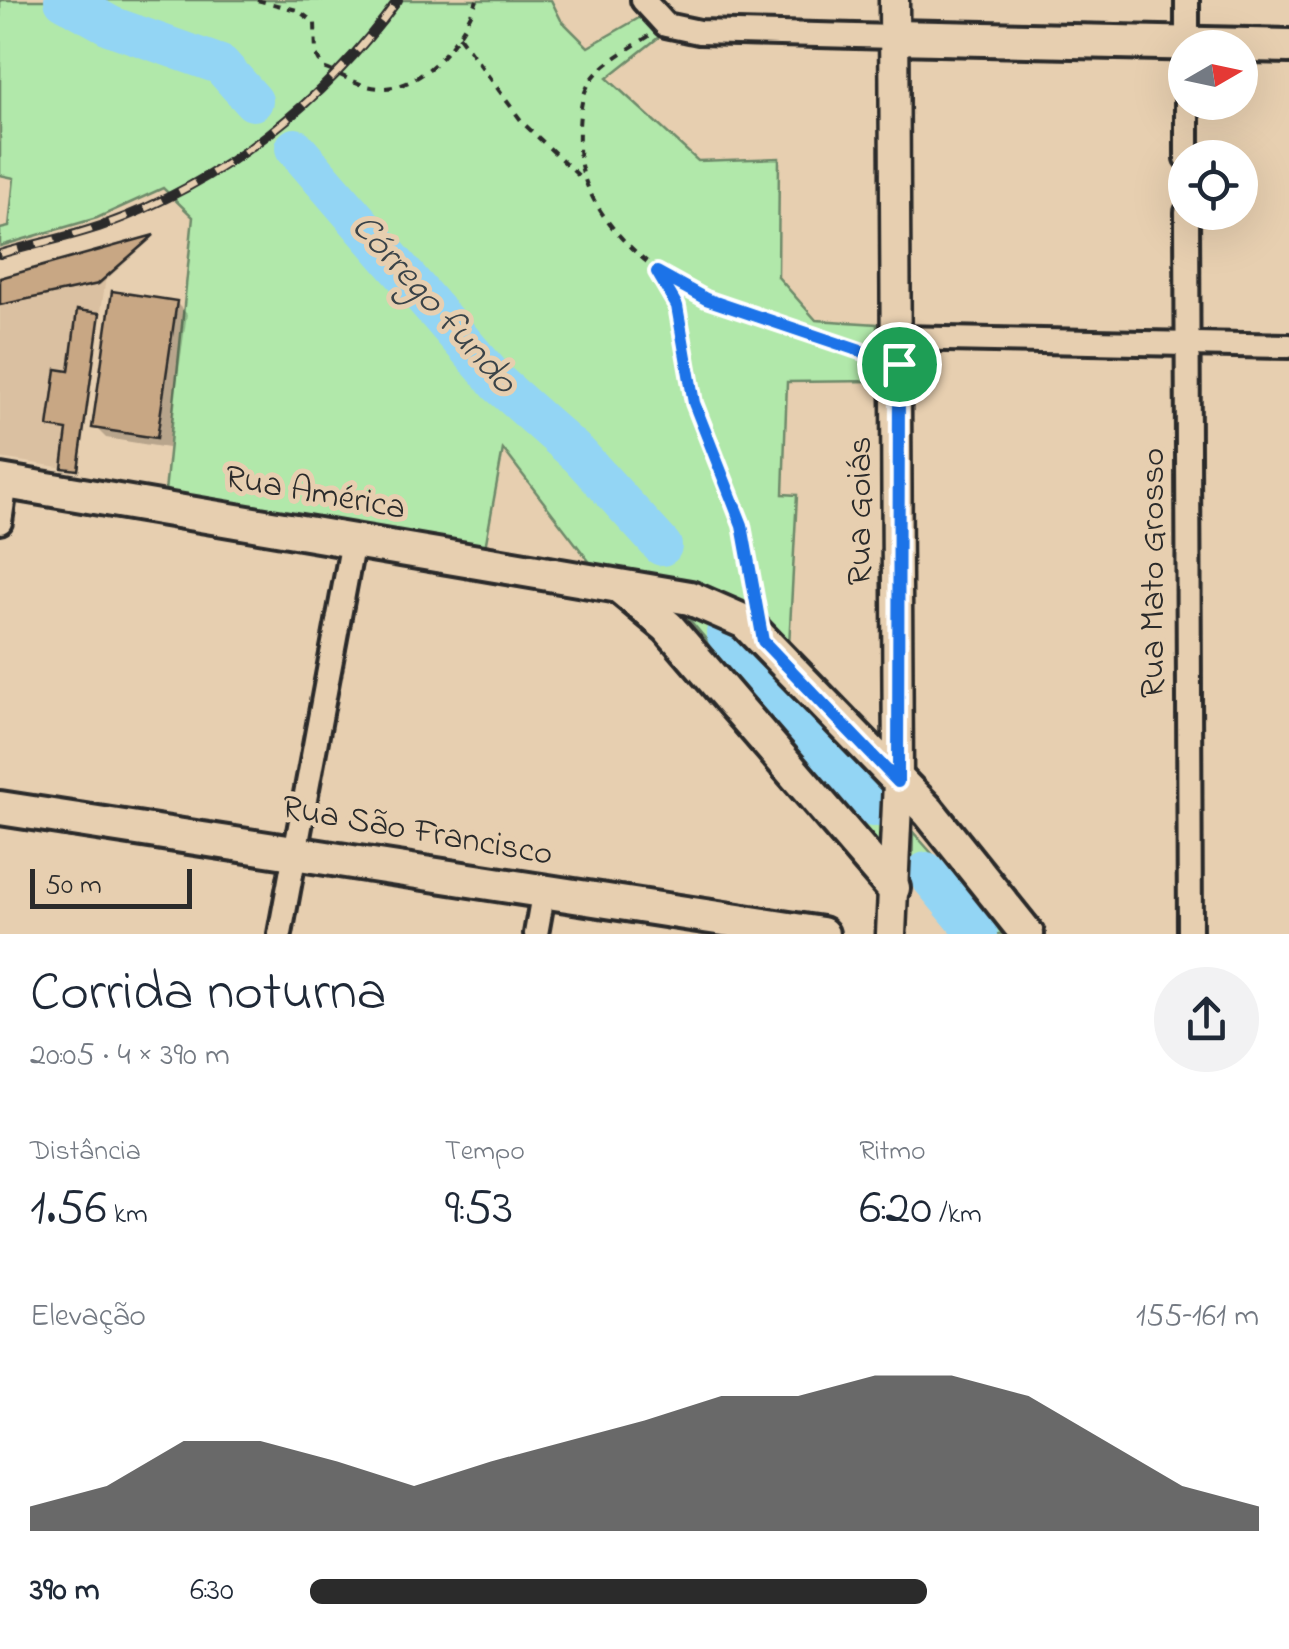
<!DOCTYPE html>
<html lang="pt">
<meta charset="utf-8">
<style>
body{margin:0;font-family:"Indie Flower",sans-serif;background:#f2f2f3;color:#1f2937;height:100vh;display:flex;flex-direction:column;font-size:38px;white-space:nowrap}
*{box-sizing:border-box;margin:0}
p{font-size:32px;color:#747a83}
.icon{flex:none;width:55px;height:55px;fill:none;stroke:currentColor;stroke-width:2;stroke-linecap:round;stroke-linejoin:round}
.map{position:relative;height:934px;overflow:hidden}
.sheet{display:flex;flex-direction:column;background:#fff;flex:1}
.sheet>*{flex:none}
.needle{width:65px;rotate:81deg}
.buttons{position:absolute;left:1168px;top:30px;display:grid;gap:20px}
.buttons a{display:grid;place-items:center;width:90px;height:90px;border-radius:50%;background:#fff;box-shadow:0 10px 40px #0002;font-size:50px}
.scale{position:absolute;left:30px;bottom:25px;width:162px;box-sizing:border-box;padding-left:10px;border:5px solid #2b2b2b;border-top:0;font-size:28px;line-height:35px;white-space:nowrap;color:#2b2b2b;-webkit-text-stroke:8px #e7cfb0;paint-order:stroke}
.pin{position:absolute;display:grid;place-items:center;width:85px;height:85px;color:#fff;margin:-42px;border:5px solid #fff;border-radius:50%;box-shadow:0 2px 10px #0007}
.round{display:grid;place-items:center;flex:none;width:105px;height:105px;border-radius:52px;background:#f2f2f3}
.head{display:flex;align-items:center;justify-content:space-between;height:170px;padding:0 30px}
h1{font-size:55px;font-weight:600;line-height:75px}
.figures{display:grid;grid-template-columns:repeat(3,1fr);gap:15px;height:170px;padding:10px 30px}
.figures div{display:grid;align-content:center}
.figures b{font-size:50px;font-weight:600}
.figures small{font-size:28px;font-weight:400}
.figures p{font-size:28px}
.chart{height:280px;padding:20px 30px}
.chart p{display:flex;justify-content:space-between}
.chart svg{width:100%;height:180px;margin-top:10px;fill:#2b2b2b;opacity:.7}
ul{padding:0 30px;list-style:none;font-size:32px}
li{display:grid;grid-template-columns:160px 120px 1fr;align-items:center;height:75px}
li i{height:25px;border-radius:12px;background:#2b2b2b}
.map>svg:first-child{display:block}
.built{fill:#dac0a1}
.green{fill:#b1e8aa;stroke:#6e8a6a;stroke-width:2.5}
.shadow{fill:#0003}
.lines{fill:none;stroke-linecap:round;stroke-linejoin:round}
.river{stroke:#93d5f4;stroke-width:40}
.building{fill:#c8a784;stroke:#2b2b2b;stroke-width:2.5}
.minor-casing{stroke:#2b2b2b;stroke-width:30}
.tertiary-casing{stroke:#2b2b2b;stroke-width:35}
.secondary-casing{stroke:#2b2b2b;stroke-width:40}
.path{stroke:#2b2b2b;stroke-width:4;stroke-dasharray:8 8;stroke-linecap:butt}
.minor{stroke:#e7cfb0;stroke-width:22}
.tertiary{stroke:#e7cfb0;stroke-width:28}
.secondary{stroke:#e7cfb0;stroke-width:32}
.rail-casing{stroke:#2b2b2b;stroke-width:10}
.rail{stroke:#e7cfb0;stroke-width:6;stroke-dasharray:19;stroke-linecap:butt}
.route-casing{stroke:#fff;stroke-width:20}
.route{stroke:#1a73e8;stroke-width:12}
.labels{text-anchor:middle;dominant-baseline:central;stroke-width:10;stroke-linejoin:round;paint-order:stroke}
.street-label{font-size:35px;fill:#2b2b2b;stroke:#e7cfb0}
.water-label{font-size:38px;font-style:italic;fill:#3b4449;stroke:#e7cfb0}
</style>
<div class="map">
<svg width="1289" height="934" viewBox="0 0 1289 934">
<rect width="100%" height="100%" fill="#e7cfb0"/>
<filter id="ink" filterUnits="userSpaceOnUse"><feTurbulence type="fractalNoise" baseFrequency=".01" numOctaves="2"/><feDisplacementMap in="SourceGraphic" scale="20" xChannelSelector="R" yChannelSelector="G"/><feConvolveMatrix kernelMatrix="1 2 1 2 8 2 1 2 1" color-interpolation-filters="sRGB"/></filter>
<g filter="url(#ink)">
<path class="built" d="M154 235 106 277 78 470 0 458V278Z"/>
<g class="green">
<path d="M0 0H551L561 20 588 47 646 14 664 33 607 78 698 161 779 158 778 277 816 320 877 324V381L787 382 783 494 797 495 789 646 749 620 595 569 503 449 485 548 165 492 193 217 163 188 97 218 0 246V229L9 227 14 178 0 175Z"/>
<path d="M683 612 727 625 883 791 881 846Z"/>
<path d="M913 832 1003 934H959L912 879Z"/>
</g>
<g class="shadow">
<path d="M153 238 100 285 0 306V280Z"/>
<path d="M176 303 187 314 168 448 106 438 95 427Z"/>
<path d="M99 316 79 470 67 469 70 431 50 426Z"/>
</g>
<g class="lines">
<g class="river">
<path d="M64 0 111 26 221 65 253 101"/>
<path d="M295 148 499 384 579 455 662 546"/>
<path d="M726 633 873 807"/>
<path d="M926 872 978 934"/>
</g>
</g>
<g class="building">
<path d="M154 235 98 284 0 305V278Z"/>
<path d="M112 291 177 301 157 438 92 428Z"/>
<path d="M77 310 100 313 78 470 62 468 67 430 48 427 56 369 69 371Z"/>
</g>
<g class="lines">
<defs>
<g id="minor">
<path d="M643 0 666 25 699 32 894 37"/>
<path d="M1187 48V0"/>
<path d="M1187 102V158"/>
<path d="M1187 212 1190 934"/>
<path d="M899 338 1289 346"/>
<path d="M0 522 6 482"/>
<path d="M280 934 353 541"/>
<path d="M536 934 543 895"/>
</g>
<path id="tertiary" d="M891 934 898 782 894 0"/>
<g id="secondary">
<path d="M894 37 1289 46"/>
<path d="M0 481 690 598 745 622 929 812 1027 934"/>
<path d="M621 588 668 627 893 888"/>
<path d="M0 808 822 934"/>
</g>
</defs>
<use href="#minor" class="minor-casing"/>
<use href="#tertiary" class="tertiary-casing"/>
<use href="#secondary" class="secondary-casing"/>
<g class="path">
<path d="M257 0 297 10 315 23 316 55 323 68C338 73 352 82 367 86 418 100 462 40 477 0"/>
<path d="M459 36 523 123 579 176"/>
<path d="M649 36C594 71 577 76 579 148 581 213 648 272 704 298 733 312 768 318 799 327 823 335 846 347 870 355"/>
<path d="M660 276C686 321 680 361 696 409 716 473 749 531 757 599"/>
</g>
<use href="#minor" class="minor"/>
<use href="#tertiary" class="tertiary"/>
<use href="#secondary" class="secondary"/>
<defs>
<path id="rail" d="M0 254C34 244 70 237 104 225 224 181 323 103 398 0"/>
</defs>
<use href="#rail" class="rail-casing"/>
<use href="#rail" class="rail"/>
</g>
</g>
<g class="lines" filter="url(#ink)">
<defs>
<path id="route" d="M657 272 706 299 899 364 898 782 763 641 742 525 694 403 677 306Z"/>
</defs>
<use href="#route" class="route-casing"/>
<use href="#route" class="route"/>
</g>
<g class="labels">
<g class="street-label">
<text transform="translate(315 494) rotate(10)">Rua América</text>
<text transform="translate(861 511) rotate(-90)">Rua Goiás</text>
<text transform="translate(1154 573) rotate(-90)">Rua Mato Grosso</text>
<text transform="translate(417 832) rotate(10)">Rua São Francisco</text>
</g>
<g class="water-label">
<text transform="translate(433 305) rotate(48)">Córrego fundo</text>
</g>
</g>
</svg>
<div class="buttons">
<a><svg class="needle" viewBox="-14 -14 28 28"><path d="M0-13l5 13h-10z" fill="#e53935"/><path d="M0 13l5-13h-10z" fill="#747a83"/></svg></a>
<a><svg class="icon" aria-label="locate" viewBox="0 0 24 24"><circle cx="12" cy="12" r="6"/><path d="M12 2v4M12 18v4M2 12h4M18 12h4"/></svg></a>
</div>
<div class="scale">50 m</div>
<div class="pin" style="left:899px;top:364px;background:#1e9e55"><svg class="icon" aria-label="arrive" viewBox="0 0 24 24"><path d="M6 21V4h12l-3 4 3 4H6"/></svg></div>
</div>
<section class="sheet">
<div class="head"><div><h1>Corrida noturna</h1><p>20:05 · 4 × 390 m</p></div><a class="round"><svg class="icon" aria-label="share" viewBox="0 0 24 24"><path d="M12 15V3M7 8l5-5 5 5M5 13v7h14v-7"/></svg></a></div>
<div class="figures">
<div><p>Distância</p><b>1.56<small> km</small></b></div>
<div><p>Tempo</p><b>9:53</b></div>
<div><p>Ritmo</p><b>6:20<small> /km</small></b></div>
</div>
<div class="chart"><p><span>Elevação</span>155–161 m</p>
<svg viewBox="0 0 160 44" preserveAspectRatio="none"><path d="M0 44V38L10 33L20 22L30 22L40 27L50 33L60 27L70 22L80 17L90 11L100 11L110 6L120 6L130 11L140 22L150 33L160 38V44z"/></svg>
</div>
<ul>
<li><b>390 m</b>6:30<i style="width:65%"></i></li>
</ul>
</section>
